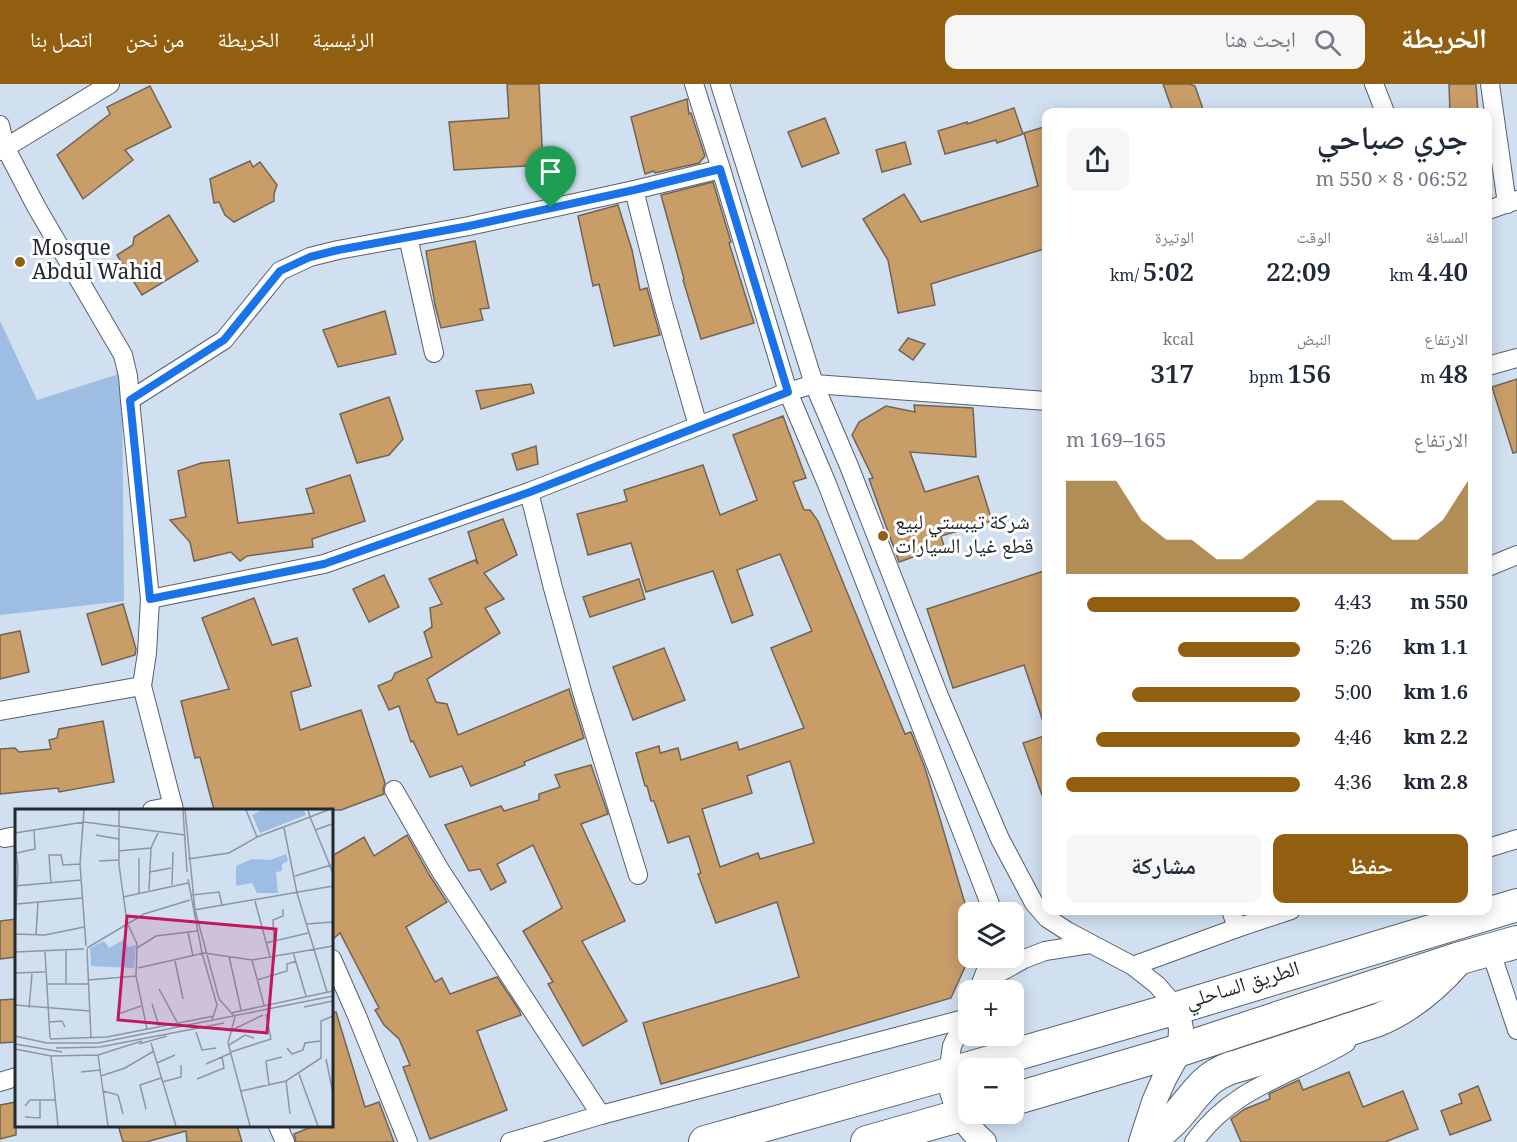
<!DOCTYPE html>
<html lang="ar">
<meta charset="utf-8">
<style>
body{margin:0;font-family:Georgia,"Noto Naskh Arabic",serif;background:#f6f6f7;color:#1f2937;direction:rtl;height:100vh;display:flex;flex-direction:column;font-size:22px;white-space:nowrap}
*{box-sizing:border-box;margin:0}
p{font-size:20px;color:#747a83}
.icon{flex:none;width:33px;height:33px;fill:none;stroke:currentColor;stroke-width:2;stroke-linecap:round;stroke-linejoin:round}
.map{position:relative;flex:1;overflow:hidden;direction:ltr}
.panel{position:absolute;left:1042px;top:24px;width:450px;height:807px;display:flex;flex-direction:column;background:#fff;border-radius:12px;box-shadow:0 3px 15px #0003;direction:rtl}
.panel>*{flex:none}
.buttons{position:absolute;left:958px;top:818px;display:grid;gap:12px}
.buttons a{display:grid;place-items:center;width:66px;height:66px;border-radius:12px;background:#fff;box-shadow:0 3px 15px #0003;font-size:30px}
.pin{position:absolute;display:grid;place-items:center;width:51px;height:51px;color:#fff;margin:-62px -26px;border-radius:50% 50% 50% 0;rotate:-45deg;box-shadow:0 0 6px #0007}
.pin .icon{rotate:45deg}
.round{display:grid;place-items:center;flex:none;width:63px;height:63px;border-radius:12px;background:#f6f6f7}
.head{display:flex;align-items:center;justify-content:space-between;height:102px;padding:0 24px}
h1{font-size:33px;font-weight:600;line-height:45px}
.stats{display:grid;grid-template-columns:repeat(3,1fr);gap:9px;height:102px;padding:6px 24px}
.stats div{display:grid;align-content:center}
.stats b{font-size:26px;font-weight:600}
.stats small{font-size:16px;font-weight:400}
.stats p{font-size:16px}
.chart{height:168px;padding:12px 24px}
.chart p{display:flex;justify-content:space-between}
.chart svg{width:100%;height:108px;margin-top:6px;fill:#925f11;opacity:.7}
.button{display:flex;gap:12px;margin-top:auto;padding:12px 24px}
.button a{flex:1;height:69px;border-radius:12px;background:#925f11;color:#fff;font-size:24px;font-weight:600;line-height:69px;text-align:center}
.button a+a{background:#f6f6f7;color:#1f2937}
ul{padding:0 24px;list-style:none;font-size:20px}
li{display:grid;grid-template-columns:96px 72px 1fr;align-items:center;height:45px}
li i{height:15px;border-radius:8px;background:#925f11}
header{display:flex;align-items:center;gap:36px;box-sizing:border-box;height:84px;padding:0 30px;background:#925f11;color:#fff}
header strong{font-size:28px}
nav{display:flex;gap:33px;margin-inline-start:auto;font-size:21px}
.search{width:420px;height:54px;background:#f6f6f7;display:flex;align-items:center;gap:15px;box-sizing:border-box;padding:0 21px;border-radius:12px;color:#747a83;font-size:22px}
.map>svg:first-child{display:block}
.green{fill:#9dbde3}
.building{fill:#c99d68;stroke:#716455;stroke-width:1.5;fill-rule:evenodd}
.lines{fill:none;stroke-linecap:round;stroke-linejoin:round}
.minor-casing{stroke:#556170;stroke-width:20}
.tertiary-casing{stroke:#556170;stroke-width:26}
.trunk-casing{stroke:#556170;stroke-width:34}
.minor{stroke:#fff;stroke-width:18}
.tertiary{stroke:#fff;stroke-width:24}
.trunk{stroke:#fff;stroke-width:32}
.route-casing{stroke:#fff;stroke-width:12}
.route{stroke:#1a73e8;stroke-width:8}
.poi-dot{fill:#925f11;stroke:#fff;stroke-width:2}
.labels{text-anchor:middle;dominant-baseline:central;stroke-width:6;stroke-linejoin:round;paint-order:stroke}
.poi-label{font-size:21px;fill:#22282e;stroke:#fff;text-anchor:start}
.street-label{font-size:21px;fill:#22282e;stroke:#fff}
.inset-road{fill:none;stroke:#8b96a3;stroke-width:1.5}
.view{fill:#c2185b;fill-opacity:0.15;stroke:#c2185b;stroke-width:3}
.inset-edge{fill:none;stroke:#22282e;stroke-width:3}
</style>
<header>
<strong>الخريطة</strong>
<div class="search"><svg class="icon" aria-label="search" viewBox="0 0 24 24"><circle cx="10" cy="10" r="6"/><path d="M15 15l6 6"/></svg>ابحث هنا</div>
<nav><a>الرئيسية</a><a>الخريطة</a><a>من نحن</a><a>اتصل بنا</a></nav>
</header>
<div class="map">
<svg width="1517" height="1058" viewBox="0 0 1517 1058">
<rect width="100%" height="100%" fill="#d1e0f1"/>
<path class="green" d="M0 237 37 316 122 289 124 517 0 531Z"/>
<g class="building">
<path d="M507 0H539L543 81 454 86 449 38 509 34Z"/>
<path d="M1163 0H1190L1195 2 1204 28H1173Z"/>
<path d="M1449 0H1476L1478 28H1450Z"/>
<path d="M150 2 171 43 125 66 133 76 83 115 57 71 110 30 107 23Z"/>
<path d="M687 15 689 30 691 29 705 72 699 79 655 89 654 87 645 90 631 33Z"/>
<path d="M1014 24 1023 50 997 59 996 56 945 70 938 47 967 38V40Z"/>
<path d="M825 34 839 69 802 83 788 48Z"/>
<path d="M1047 42V164L931 200 935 221 898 229 888 176 863 135 904 110 921 138 1038 102 1024 49Z"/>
<path d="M905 58 911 80 882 88 876 66Z"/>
<path d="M250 77 253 83 260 78 277 101 274 110V117L234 138 225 131 219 118 214 119 210 95Z"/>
<path d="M713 98 731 158 729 159 754 239 701 255 683 196 684 195 661 111Z"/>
<path d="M618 121 632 166 640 206 647 204 660 251 614 262 599 200 593 202 578 132Z"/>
<path d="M169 131 198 177 142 211 117 171 133 161 134 153Z"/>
<path d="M475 157 489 224 480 225 483 236 441 244 435 221 426 167Z"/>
<path d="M385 227 396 270 338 283 323 246Z"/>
<path d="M908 254 925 260 913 276 899 266Z"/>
<path d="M1517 295V368L1513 369 1492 303Z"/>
<path d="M531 300 534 309 481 325 476 307Z"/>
<path d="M389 313 403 355 389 371 357 379 340 330Z"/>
<path d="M914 321 973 324 976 373 910 368 925 408 978 392 992 437 941 452 944 462 899 478 869 395 873 394 852 351 859 338 886 322 915 328Z"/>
<path d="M783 332 806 394 793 398 804 426H810L818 437 905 650 911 648 925 684 969 833V874L951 914 661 1000 643 939 799 893 777 818 716 839 698 790 701 789 689 752 668 759 654 717H651L647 702H645L636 669 659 662 660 669 678 664 681 676 737 658 739 666 804 644 771 564 812 547 780 470 737 486 753 531 732 539 713 487 646 508 631 459 588 471 577 430 627 417 624 406 703 381 720 431 757 416 733 351ZM790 677 814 759 760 775 758 769 720 783 702 725 752 709 747 692Z"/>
<path d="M536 362 538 380 517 386 512 370Z"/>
<path d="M229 376 238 439 314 429 306 405 350 391 365 437 312 455 313 463 247 472 240 477 231 468 194 477 190 458 170 436 186 433 178 387 201 379Z"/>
<path d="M503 435 517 471 484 489 504 515 485 524 500 549 427 595 432 608 436 618 447 620 458 651 569 605 584 654 524 678 525 681 471 702 462 682 430 693 413 657 411 658 399 622 389 626 378 602 392 596 395 589 432 573 424 548 432 543 430 524 442 520 429 495 475 476 478 480 468 448Z"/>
<path d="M1047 486V639L1044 640 1024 581 953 604 927 525Z"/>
<path d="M384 491 399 523 369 538 353 505Z"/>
<path d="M639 495 645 515 590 533 583 513Z"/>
<path d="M254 514 272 561 297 554 311 602 291 608 300 646 361 626 385 699 383 705 384 710 341 726H214L200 673 195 674 181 617 229 605 202 534Z"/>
<path d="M123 520 136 565 135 571 102 581 87 530Z"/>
<path d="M20 547 29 588 0 595V551Z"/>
<path d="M664 564 685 616 633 636 613 583Z"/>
<path d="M103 637 114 698 59 708 58 704 0 710V665L15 664 19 668 51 665 49 656 57 654 59 645Z"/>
<path d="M1047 651V718L1045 719 1023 659Z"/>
<path d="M591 681 608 730 581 740 625 837 582 857 627 937 583 962 548 900 553 898 523 847 562 824 533 761 497 780 506 798 491 806 480 785 469 787 445 741 501 722 504 727 539 716V710L560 703 555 691Z"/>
<path d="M407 751 430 792 447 818 406 843 435 898 442 894 450 910 497 893 519 926 521 931 477 947 507 1026 430 1055 403 983 410 981 399 955 384 941 375 926 379 924 340 849 332 856V772L364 753 374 772Z"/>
<path d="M16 835V873L0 875V837Z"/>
<path d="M16 915V958L0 959V916Z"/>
<path d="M336 928 365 1023 379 1018 394 1058H296L294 1050 316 1041H332V929Z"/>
<path d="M1349 988 1363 1023 1403 1007 1418 1045 1385 1058H1241L1231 1035 1245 1025 1270 1015 1269 1010 1299 996 1303 1006Z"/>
<path d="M1478 1002 1491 1036 1450 1051 1441 1027 1462 1019 1459 1010Z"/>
<path d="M16 1018V1051L0 1055V1021Z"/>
<path d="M118 1041H237L242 1058H187L186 1047 146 1058H123Z"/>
</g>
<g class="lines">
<defs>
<g id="minor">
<path d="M694 0 721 85 788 308 827 400 990 820 991 828"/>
<path d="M720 0 814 300 849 382 939 612 1000 755 1034 819 1047 834 1067 847 1133 882 1157 901 1177 924"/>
<path d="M1374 0 1385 28"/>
<path d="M1490 0 1507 120"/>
<path d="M0 41 5 63 37 124 123 271 128 292 130 316 150 515 147 569 142 602 174 726"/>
<path d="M0 67 110 0"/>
<path d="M634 106 663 220 698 342"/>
<path d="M1488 126 1517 116"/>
<path d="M408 153 434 269"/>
<path d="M1488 282 1517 274"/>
<path d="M130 316 224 256 280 187 310 173 338 166 469 142 634 106 721 85"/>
<path d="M529 408 553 504 584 615 638 791"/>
<path d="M1488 483 1517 471"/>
<path d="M150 515 324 480 529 408 698 342 788 308 814 300 1047 317"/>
<path d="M0 627 142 602"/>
<path d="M394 706 440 786 601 1031"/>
<path d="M152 726 173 722"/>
<path d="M5 754 16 752"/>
<path d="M1488 764 1517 755"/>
<path d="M1231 826 1237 844"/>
<path d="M1490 865 1517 946"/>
<path d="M332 875 357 932 408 1058"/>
<path d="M1133 882 1237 844 1291 826"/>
<path d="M981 899 1024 875 1045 867 1090 860"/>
<path d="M980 902 991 873"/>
<path d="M948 990 952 962 967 930"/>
<path d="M0 998 16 993"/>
<path d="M278 1042 285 1058"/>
<path d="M510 1058 601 1031 964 935"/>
<path d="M1194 1058C1234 1002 1291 992 1346 959"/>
</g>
<g id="tertiary">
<path d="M948 990C953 1017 962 1040 984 1058"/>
<path d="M1141 1058 1154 1018 1164 995 1180 966 1181 945 1177 924"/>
</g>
<g id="trunk">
<path d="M1014 1015 1180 966 1457 875 1517 858"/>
<path d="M705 1058 948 990 1177 924 1517 821"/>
<path d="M867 1058 969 1029"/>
<path d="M1148 1058C1158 1050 1168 1042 1176 1033 1199 1008 1204 990 1241 981L1378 936C1409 923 1433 903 1455 878"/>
</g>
</defs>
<use href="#minor" class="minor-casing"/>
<use href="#tertiary" class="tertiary-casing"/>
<use href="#trunk" class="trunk-casing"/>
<use href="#minor" class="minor"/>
<use href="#tertiary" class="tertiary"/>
<use href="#trunk" class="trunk"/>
</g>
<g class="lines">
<defs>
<path id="route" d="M720 85 788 308 530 408 324 480 150 515 130 316 224 256 280 187 310 173 338 166 469 142 634 106Z"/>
</defs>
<use href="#route" class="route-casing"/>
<use href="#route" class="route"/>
</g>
<g class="poi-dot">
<circle cx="20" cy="178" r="6"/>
<circle cx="883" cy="452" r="6"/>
</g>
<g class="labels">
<g class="poi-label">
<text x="32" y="166">Mosque<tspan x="32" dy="24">Abdul Wahid</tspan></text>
<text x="895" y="440">شركة تيبستي لبيع<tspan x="895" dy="24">قطع غيار السيارات</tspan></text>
</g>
<g class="street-label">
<text transform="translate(1243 903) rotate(-17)">الطريق الساحلي</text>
</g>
</g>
<g transform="translate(15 725)">
<rect width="318" height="318" fill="#d1e0f1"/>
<path d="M246 1H289L291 6 245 24 237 6ZM271 45 273 52 267 55V62L261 63 263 84H242L237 74 221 77V57L237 50 255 51ZM110 130 113 138 121 136 119 159 76 157 75 139 89 132 94 139Z" fill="#9dbde3"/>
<path class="inset-road" d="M69 1 65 55 71 137M104 1V56L112 113 122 135 121 167 132 220M168 1 172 63M170 1 180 101 204 190 220 208 213 234 235 317M231 1 242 28 295 8 293 1M313 1 295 8 318 64M269 19 282 84 312 183M300 21 317 15M0 24 69 13 170 26M81 26 104 30M0 35 3 58 0 121M103 42 136 39M2 44 20 40 19 21M173 50 214 44 242 28M84 52 103 51M135 63 156 59M280 67 316 56M173 70 187 144 202 196 197 211M36 74 34 46H46L48 56 65 55M157 76 158 43M0 77 66 71M134 81 136 39 143 24M124 84V49M177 86 204 83 207 96M108 88 173 74M240 92 255 148M2 95 67 89M179 101 318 77M291 115 318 113M173 123 178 147M0 125 30 126 69 118M21 126 23 93M259 132 258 111 268 107V100M251 134 293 124M72 139 129 105 175 91M122 139 141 127 182 122M72 140 76 229M0 143 69 140M30 143 35 229M278 143 291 187M214 147 226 201M237 151 249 196M160 152 168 190M123 159 189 144 237 151 318 137M0 164 30 163M73 171 121 167M242 171 272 162V155L281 152M31 175H73M51 175V142M144 180 162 213M137 195 144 217M0 196 75 202M289 198 318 192M14 199 17 165M216 204 318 182M103 205 126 197M34 213 47 212 50 218M215 222 248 206M181 223 187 241 201 239M0 227 32 234H83L318 187M35 230 92 228 199 207M136 234 161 317M0 235 47 243M124 235 152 227M214 236 230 226 239 229M41 239 85 238 209 214M272 239 277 245 288 241 290 234 305 232M0 240 36 247 83 246 127 232M216 243 256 230 251 205M83 246 93 317M36 247 43 317M311 250 318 284M142 254 160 246M191 255 216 244M66 263 85 261M284 265 303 317M86 267 110 259 139 242M182 270 209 259 207 248M271 272 275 305M147 273 166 268V256M254 276 251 252 267 248M88 282 103 286 108 305M226 282 271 272 306 249V212L318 207M10 297 15 291H40M131 300 125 276 146 269M10 308 25 309V291"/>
<path class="view" d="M112 107 261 120 252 224 103 211Z"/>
<rect width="318" height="318" class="inset-edge"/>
</g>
</svg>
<div class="buttons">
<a><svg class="icon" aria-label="layers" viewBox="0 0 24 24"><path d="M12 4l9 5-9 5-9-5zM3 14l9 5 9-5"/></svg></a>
<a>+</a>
<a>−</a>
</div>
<div class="pin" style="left:551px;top:124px;background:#1e9e55"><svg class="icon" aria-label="arrive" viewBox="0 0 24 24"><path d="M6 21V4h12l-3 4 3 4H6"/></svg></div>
<section class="panel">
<div class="head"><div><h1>جري صباحي</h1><p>06:52 · 8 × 550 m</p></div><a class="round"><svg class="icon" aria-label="share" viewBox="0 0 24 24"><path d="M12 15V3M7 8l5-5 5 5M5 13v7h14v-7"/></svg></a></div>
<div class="stats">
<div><p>المسافة</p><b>4.40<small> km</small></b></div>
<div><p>الوقت</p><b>22:09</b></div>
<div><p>الوتيرة</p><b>5:02<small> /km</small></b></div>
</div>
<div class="stats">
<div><p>الارتفاع</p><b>48<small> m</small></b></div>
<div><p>النبض</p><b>156<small> bpm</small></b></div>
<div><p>kcal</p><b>317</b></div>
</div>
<div class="chart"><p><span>الارتفاع</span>165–169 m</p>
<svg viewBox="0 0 160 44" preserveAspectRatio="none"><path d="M0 44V6L10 6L20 6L30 22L40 30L50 30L60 38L70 38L80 30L90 22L100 14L110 14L120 22L130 30L140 30L150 22L160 6V44z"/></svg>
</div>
<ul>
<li><b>550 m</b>4:43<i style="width:91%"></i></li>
<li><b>1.1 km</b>5:26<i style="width:52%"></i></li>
<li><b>1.6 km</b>5:00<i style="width:72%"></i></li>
<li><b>2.2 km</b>4:46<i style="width:87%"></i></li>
<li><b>2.8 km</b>4:36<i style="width:100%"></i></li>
</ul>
<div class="button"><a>حفظ</a><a>مشاركة</a></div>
</section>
</div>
